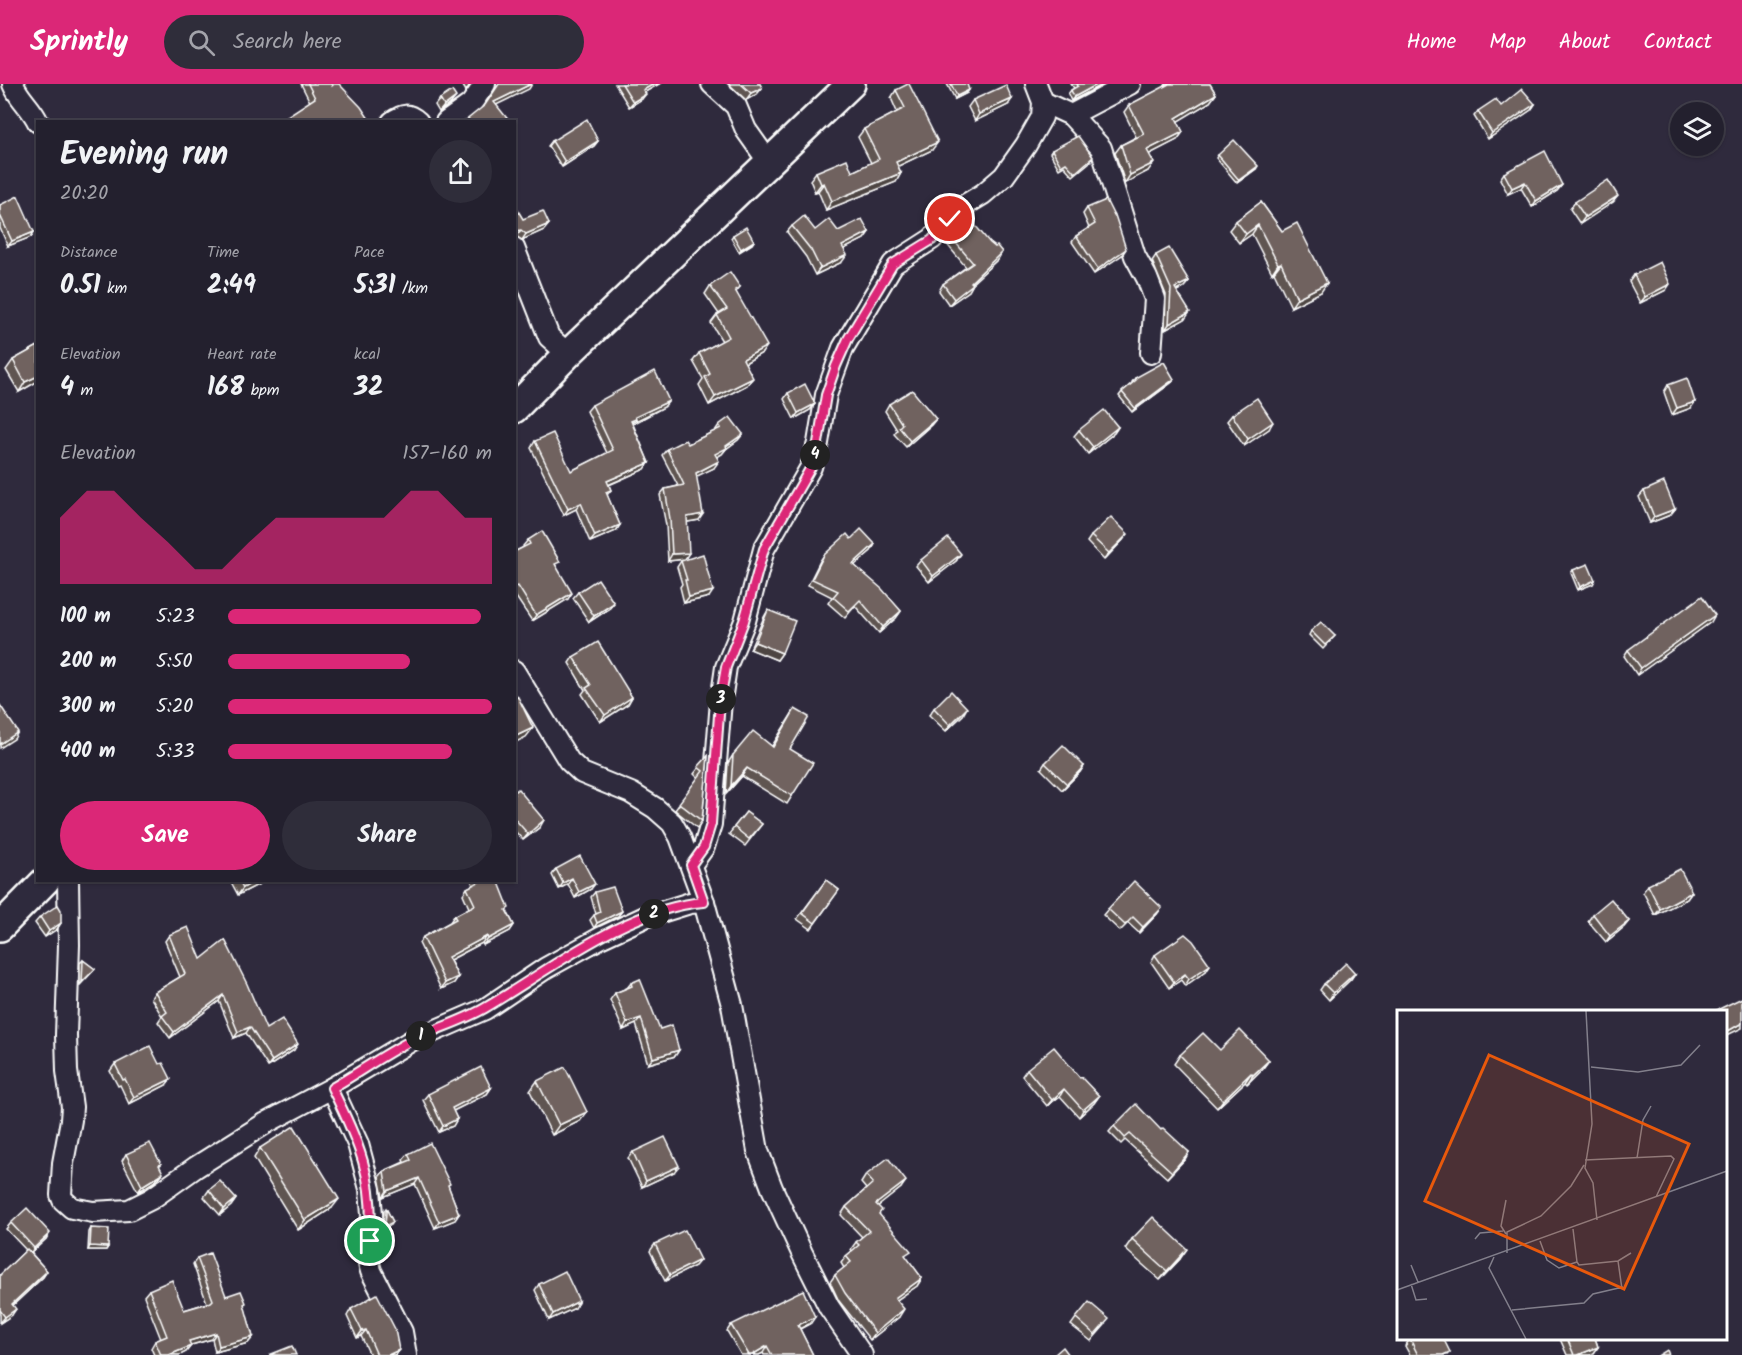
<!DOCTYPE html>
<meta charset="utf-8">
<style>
body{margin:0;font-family:Kalam,sans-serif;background:#2f2d3a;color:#f1f3f6;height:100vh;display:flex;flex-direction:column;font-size:22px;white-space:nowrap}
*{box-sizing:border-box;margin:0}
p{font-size:20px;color:#a3a3aa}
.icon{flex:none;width:33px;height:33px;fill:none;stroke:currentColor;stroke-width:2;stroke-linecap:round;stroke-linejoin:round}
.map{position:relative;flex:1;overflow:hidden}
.side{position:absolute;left:36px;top:36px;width:480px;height:762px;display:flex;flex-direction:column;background:#23202e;border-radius:0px;box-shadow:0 2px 4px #0004,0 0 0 2px #403e4a}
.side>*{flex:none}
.fabs{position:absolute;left:1670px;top:18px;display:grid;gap:12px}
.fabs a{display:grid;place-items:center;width:54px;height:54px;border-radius:50%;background:#23202e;box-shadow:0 2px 4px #0004,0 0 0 2px #403e4a;font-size:30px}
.pin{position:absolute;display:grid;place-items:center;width:51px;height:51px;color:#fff;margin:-26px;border:3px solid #fff;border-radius:50%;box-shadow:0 2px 6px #0007}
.km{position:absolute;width:30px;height:30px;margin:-15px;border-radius:50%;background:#222;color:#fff;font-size:16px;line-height:30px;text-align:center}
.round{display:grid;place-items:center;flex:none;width:63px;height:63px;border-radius:32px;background:#2f2d3a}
.headline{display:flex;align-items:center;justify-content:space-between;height:102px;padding:0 24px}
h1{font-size:33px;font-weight:700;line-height:45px}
.figures{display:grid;grid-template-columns:repeat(3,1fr);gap:9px;height:102px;padding:6px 24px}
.figures div{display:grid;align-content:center}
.figures b{font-size:26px;font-weight:700}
.figures small{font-size:16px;font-weight:400}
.figures p{font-size:16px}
.chart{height:168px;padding:12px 24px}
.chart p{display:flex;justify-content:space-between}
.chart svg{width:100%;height:108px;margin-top:6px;fill:#db2777;opacity:.7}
.button{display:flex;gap:12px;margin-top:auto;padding:12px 24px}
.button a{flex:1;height:69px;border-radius:36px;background:#db2777;color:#fff;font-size:24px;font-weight:700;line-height:69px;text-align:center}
.button a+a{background:#2f2d3a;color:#f1f3f6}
ul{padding:0 24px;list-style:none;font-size:20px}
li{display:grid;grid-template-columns:96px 72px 1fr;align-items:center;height:45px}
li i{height:15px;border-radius:8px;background:#db2777}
header{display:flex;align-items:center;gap:36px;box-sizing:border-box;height:84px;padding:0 30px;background:#db2777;color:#fff}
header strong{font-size:28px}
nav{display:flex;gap:33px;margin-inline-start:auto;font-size:21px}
.search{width:420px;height:54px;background:#2f2d3a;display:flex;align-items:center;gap:15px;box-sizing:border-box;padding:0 21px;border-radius:33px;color:#a3a3aa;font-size:22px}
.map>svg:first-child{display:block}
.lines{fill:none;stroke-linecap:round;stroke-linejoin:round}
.street-casing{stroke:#fff;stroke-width:24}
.secondary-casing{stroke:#fff;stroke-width:32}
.street{stroke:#2f2a3d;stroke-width:20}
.secondary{stroke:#2f2a3d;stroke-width:27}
.wall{fill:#5f5451;stroke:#fff;stroke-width:1.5}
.shaded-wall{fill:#4e4542;stroke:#fff;stroke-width:1.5}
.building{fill:#6f625e;stroke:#fff;stroke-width:1.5}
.route-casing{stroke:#fff;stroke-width:12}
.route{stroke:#db2777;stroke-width:8}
.inset-road{fill:none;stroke:#827f8b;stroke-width:1.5}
.view{fill:#e8590c;fill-opacity:0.15;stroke:#e8590c;stroke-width:3}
.inset-edge{fill:none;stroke:#fff;stroke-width:3}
</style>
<header>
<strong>Sprintly</strong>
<div class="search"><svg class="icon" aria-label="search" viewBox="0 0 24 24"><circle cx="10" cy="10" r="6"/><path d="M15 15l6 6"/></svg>Search here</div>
<nav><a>Home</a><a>Map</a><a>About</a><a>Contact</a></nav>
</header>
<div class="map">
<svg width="1742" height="1271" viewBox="0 0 1742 1271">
<rect width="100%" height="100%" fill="#2f2a3d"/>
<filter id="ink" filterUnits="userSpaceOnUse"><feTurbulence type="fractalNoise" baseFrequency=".0167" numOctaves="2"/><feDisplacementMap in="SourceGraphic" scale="12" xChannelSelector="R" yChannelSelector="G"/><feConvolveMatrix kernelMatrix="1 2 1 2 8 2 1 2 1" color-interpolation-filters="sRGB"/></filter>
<g filter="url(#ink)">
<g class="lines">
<defs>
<g id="street">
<path d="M13 0C19 15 31 23 38 38"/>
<path d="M712 0 736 22 746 46 768 77"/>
<path d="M1043 18 1071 31 1101 64 1135 172 1147 194 1155 215 1151 269"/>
<path d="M1071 31 1130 0"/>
<path d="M392 38C403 30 408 29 418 38"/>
<path d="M446 38 471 20 485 0"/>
<path d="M514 164 549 253 568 270"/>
<path d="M514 587 569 677 582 689 631 709 655 724 672 739 680 753 704 818 732 921 758 1067 772 1104 802 1169 829 1223 862 1271"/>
<path d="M691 781 704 763 711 740 721 617 726 583 745 537 764 465 811 383 818 359 826 311 843 264 893 180 932 155 960 124 983 110 1004 92 1026 61 1042 33 1043 18 1036 0"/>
<path d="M68 796 69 861 66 951 67 987 72 1023 71 1036 63 1079 61 1111 63 1116 72 1124 93 1128 129 1126 151 1115 196 1083 266 1039 332 1004 411 957 485 925 546 884 602 853 645 833 690 819 704 818"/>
<path d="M332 1004 358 1060 370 1105 372 1131 368 1175 371 1187 402 1248 406 1271"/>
</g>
<g id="secondary">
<path d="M514 325 568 270 851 0"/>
<path d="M0 843 46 796"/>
</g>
</defs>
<use href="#street" class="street-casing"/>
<use href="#secondary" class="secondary-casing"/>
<use href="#street" class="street"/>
<use href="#secondary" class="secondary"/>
</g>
<g class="wall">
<path d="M301 0H331L332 2 339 0 310 18Z"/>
<path d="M464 0H470L466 7 463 2Z"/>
<path d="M615 0H659L645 8 642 15 629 23Z"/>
<path d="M729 0H760L762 4 757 10 746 16Z"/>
<path d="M947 0H967V9L955 15Z"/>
<path d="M1071 0H1104L1071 17 1068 10 1071 6 1074 4Z"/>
<path d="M1166 0H1210L1216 10 1210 18 1177 37 1183 48 1177 56 1149 70 1148 87 1125 99 1115 69 1121 61 1136 53 1124 28 1129 21 1164 3Z"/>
<path d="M896 6 932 66 898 82 901 89 896 98 826 126 818 107 815 108 810 96 816 88H852L871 79 858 53 864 45 897 28 891 14Z"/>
<path d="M440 15 451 19 439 28 435 21Z"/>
<path d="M973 16 1008 21 975 37 968 23Z"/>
<path d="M1535 20 1531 26 1488 55 1474 32 1478 27 1501 22Z"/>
<path d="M552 57H598L594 62 562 83 548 62Z"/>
<path d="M1052 66 1091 77 1073 92 1064 82 1059 85 1050 69Z"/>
<path d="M1218 71 1256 85 1237 99 1216 74Z"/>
<path d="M1504 89 1562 101 1557 107 1532 123 1521 104 1508 110 1500 95Z"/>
<path d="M1261 118 1282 147 1321 208 1291 223 1274 188 1272 189 1252 150 1239 159 1229 146 1236 137Z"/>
<path d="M1575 118H1613L1580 140 1570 125Z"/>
<path d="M0 121 34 148 31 153 8 162 0 144Z"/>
<path d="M1087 124 1114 132 1122 171 1094 190 1072 158 1076 152 1089 144 1083 130Z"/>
<path d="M523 135 549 140 544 146 522 156 516 152Z"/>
<path d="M792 142 815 146 869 148 864 155 844 165 842 178 815 191 806 173 787 148Z"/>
<path d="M733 151 754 157 752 160 739 168 731 154Z"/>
<path d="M950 152 990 159 1002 168 998 175 972 199 973 200 969 207 949 221 939 207 943 200 966 183 945 158Z"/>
<path d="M1156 171 1189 197 1184 203 1177 207 1185 235 1165 246 1166 211 1152 177Z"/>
<path d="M1634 191 1666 206 1640 219 1629 198Z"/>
<path d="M710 202 740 203 736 208 762 269 745 279 747 301 709 321 699 301 703 295 693 277 699 269 722 257 711 239 717 231 719 230 705 210Z"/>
<path d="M38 262V297L19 308 6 286 13 276Z"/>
<path d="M1135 294 1171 299 1132 328 1119 312 1122 308 1132 299V298Z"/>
<path d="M1668 301 1691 324 1672 331 1664 308Z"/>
<path d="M788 309 815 320 810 326 794 335 784 315Z"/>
<path d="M889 320 936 335 931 341 906 363 894 350 897 346 885 327Z"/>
<path d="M592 321 664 323 633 340 649 379 645 385 609 401 611 406 607 411 620 441 616 447 590 458 576 425 564 431 531 364 535 357 571 387 607 369 587 327Z"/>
<path d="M1232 331 1269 345 1244 362 1227 337Z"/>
<path d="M719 341 743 350 738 356 726 365 722 370 717 373 714 384 696 392 699 436 687 438 685 475 709 513 684 519 680 503 682 500 677 483 681 477 685 475 668 477 666 441 660 411 665 405 678 402 662 371 667 365 688 360 715 347Z"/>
<path d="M1118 343 1114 349 1088 370 1074 352 1079 346Z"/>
<path d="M1644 407 1675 425 1670 431 1650 439 1639 413Z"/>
<path d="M1091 452 1123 456 1104 476 1087 458Z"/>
<path d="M851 455 875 460 871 467 854 481 901 527 896 534 879 549 855 522 845 534 828 519 832 513 808 501 820 477 824 471Z"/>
<path d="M528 456 556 482 568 515 532 537 514 510V468L524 463 523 462Z"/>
<path d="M921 476 956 477 929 498 916 482Z"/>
<path d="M1573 486 1595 496 1593 500 1578 506 1571 489Z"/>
<path d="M578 508 609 525 589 538 573 514Z"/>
<path d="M768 526 782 569 777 576 750 565 764 533Z"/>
<path d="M1711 538 1637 591 1624 572 1628 566Z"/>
<path d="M1311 547 1335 552 1323 565 1309 551Z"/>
<path d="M573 573 632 613 628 620 600 638 582 610 585 606 569 579Z"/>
<path d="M934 624 963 631 946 647 929 631Z"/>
<path d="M795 625 790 665 792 712 787 720 742 692 726 710 728 679 733 671 772 662Z"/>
<path d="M708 672 702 737 697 744 675 726 698 694 694 690Z"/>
<path d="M1045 679 1084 682 1080 688 1062 706 1041 685Z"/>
<path d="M514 708 540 743 523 756 514 746Z"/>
<path d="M746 728 762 740 745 762 729 750Z"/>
<path d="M556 785 591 805 575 814 568 800 559 805 552 791Z"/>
<path d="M230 796H267L238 811Z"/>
<path d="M471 796H498L507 827 514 841 510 847 483 861 482 859 450 876 458 893 454 899 441 905 419 859 423 853 450 838 454 832 469 824 463 810 467 804 473 801Z"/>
<path d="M826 796 839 806 811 845 797 835Z"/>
<path d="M1648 801 1692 808 1687 815 1655 831 1643 808Z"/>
<path d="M595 808 622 827 618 832 594 844 590 836 594 831 596 830 591 813Z"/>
<path d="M1108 825 1157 830 1139 849 1128 839 1120 847 1103 831Z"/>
<path d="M1593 830 1629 837 1624 843 1606 858 1588 837Z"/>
<path d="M40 833 61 839 57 845 45 853 35 839Z"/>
<path d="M169 851 201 875 266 945 294 966 268 983 246 949 234 954 219 917 170 954 158 938 162 932 151 914 155 908 180 893 165 857Z"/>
<path d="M1155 871 1206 887 1185 902 1181 896 1169 904 1151 878Z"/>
<path d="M83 876 95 885 80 901V879Z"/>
<path d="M1355 889 1351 895 1329 916 1320 906 1324 900Z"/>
<path d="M631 899 660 945 679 966 675 972 648 980 636 940 623 946 610 916 615 909 627 904Z"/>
<path d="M1220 966 1269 976 1263 984 1247 1000 1245 998 1217 1024 1174 980 1180 971Z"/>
<path d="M115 980 166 1001 129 1020 120 1001 118 1002 110 987Z"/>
<path d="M1027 985 1080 994 1099 1012 1094 1019 1079 1033 1060 1012 1047 1022 1022 992Z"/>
<path d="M537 997 587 1028 580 1037 552 1051 530 1007Z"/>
<path d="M491 1004 487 1010 453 1027 457 1035 453 1042 439 1048 423 1016 428 1010Z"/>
<path d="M1114 1042 1161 1046 1189 1068 1185 1075 1167 1094 1125 1056 1121 1060 1109 1048Z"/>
<path d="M260 1064 332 1124 298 1146 254 1074Z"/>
<path d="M633 1068 674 1088 642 1103 628 1074Z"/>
<path d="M126 1070 161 1080 159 1082 158 1095 138 1108 122 1077Z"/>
<path d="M408 1070 448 1102 459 1130 455 1136 435 1144 415 1100 383 1113 379 1093 384 1087 404 1078 403 1076Z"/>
<path d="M866 1091 901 1104 878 1122 879 1130 906 1173 922 1194 917 1202 897 1216 899 1233 870 1256 839 1217 830 1198 835 1191 844 1184 841 1179 846 1172 852 1167 851 1165 856 1158 862 1153 841 1131 846 1123 866 1105 861 1099Z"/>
<path d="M209 1106 236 1115 231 1122 220 1131 204 1113Z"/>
<path d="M386 1124 393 1138 391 1141 383 1145 384 1127Z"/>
<path d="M11 1139 46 1155 31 1169 47 1187 43 1193 13 1221 12 1231 0 1239V1191L26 1166 6 1145Z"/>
<path d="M91 1144 108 1163 106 1166H88L89 1148Z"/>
<path d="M1132 1155 1180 1175 1160 1196 1125 1165Z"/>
<path d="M655 1160 700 1176 695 1182 665 1197 650 1167Z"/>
<path d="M197 1174 226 1212 244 1222 253 1253 248 1259 215 1268 212 1255 191 1261 186 1268 180 1271H154L151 1264 155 1257 161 1255 144 1212 149 1206 184 1226 207 1219 193 1180Z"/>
<path d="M539 1200 575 1224 549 1236 535 1206Z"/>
<path d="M351 1225 395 1271H370L361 1252 357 1254 347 1232Z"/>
<path d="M1076 1234 1105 1241 1091 1257 1071 1241Z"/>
<path d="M811 1239 800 1245 813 1271H764L763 1269 759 1271H741L727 1247 731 1241Z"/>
<path d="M1595 1254 1598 1263 1594 1269 1590 1271H1567L1560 1255Z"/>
<path d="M1410 1255 1450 1268 1447 1271H1410L1405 1262Z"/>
</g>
<g class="shaded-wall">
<path d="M531 0H532L529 5 490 24 494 18Z"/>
<path d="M654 0H659L640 11 643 6Z"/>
<path d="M1098 0H1104L1071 17 1074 13Z"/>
<path d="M762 4 757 10 746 16 751 9Z"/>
<path d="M969 6 967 9 955 15 957 12Z"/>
<path d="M646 10 642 15 629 23 633 18Z"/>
<path d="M1216 10 1210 18 1170 42 1176 34Z"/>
<path d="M456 13 451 19 439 28 444 22Z"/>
<path d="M1012 15 1008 21 975 37 979 30Z"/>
<path d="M1535 20 1531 26 1488 55 1492 49Z"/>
<path d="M1183 48 1177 56 1142 74 1147 66Z"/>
<path d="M598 57 594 62 562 83 565 78Z"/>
<path d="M938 58 932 66 890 86 896 78Z"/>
<path d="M1154 79 1148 87 1125 99 1130 91Z"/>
<path d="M1258 82 1256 85 1237 99 1239 96Z"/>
<path d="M901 89 896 98 826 126 832 117Z"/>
<path d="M1525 98 1521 104 1508 110 1512 104Z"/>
<path d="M824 99 818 107 815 108 821 100Z"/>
<path d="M1562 101 1557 107 1532 123 1536 117Z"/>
<path d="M1618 112 1613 118 1580 140 1585 133Z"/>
<path d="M549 140 544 146 522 156 526 150Z"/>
<path d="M1258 141 1252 150 1239 159 1246 150Z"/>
<path d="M521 146 516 152 514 153V147Z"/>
<path d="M34 148 31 153 8 162 12 157Z"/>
<path d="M869 148 864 155 838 168 842 162Z"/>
<path d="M754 157 752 160 739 168 741 165Z"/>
<path d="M1126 165 1122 171 1094 190 1098 185Z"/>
<path d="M1002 168 998 175 967 204 971 198Z"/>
<path d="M847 171 842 178 815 191 820 184Z"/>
<path d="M1281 179 1274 188 1272 189 1278 180Z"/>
<path d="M1189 197 1184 203 1170 210 1175 204Z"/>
<path d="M1327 199 1321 208 1291 223 1297 214Z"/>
<path d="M973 200 969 207 949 221 954 215Z"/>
<path d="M1670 200 1666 206 1640 219 1645 213Z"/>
<path d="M1190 228 1185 235 1165 246 1169 240Z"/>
<path d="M767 262 762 269 738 283 743 275Z"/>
<path d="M38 292V297L19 308 25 298Z"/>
<path d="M753 294 747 301 709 321 715 313Z"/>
<path d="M1174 295 1171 299 1132 328 1135 324Z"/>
<path d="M669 317 664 323 633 338 631 341 627 343 635 333Z"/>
<path d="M1695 318 1691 324 1672 331 1677 324Z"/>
<path d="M815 320 810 326 794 335 798 329Z"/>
<path d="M936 335 931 341 906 363 910 357Z"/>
<path d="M1273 338 1269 345 1244 362 1248 355Z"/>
<path d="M1118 343 1114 349 1088 370 1093 363Z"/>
<path d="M743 350 738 356 726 365 722 370 711 376 715 370Z"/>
<path d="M719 377 714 384 691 395 696 389Z"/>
<path d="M649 379 645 385 603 403 607 397Z"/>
<path d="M581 419 576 425 564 431 568 425Z"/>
<path d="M1675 425 1670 431 1650 439 1654 433Z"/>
<path d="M703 430 699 436 682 439 687 433Z"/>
<path d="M620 441 616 447 590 458 595 452Z"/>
<path d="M1128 450 1123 456 1104 476 1109 469Z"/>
<path d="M875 460 871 467 848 487 853 480Z"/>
<path d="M689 469 685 475 668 477 672 470Z"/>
<path d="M961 470 956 477 929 498 933 492Z"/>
<path d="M1595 496 1593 500 1578 506 1580 503Z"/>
<path d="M713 507 709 513 684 519 689 513Z"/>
<path d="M572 509 568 515 532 537 536 531Z"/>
<path d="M614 519 609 525 589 538 594 532Z"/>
<path d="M901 527 896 534 879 549 883 543Z"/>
<path d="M1715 531 1711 538 1637 591 1641 584Z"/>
<path d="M755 558 782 569 777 576 750 565Z"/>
<path d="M632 613 628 620 600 638 605 631Z"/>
<path d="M967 624 963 631 946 647 950 641Z"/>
<path d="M533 644 526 653 514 659V653Z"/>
<path d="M18 648 14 655 0 664V660Z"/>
<path d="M1084 682 1080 688 1062 706 1067 700Z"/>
<path d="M747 684 742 692 726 710 731 702Z"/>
<path d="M544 736 540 743 523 756 528 750Z"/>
<path d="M572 794 568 800 559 805 563 799Z"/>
<path d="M258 796H267L238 811 243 804Z"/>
<path d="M595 800 591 805 575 814 579 808Z"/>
<path d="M1692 808 1687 815 1655 831 1660 825Z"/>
<path d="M1162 824 1157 830 1139 849 1143 843Z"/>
<path d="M622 827 618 832 594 844 597 839Z"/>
<path d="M1629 837 1624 843 1606 858 1610 852Z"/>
<path d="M61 839 57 845 45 853 49 847Z"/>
<path d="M514 841 510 847 483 861 488 855Z"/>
<path d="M487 852 482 859 444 879 448 873Z"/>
<path d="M1210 881 1206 887 1185 902 1189 895Z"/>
<path d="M1355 889 1351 895 1329 916 1333 909Z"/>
<path d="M1185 890 1181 896 1169 904 1174 898Z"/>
<path d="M458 893 454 899 441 905 445 899Z"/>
<path d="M223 911 219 917 170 954 174 948Z"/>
<path d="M641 934 636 940 623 946 627 939Z"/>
<path d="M1742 939V944L1725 952V950L1728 947Z"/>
<path d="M250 943 246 949 234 954 238 948Z"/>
<path d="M298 960 294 966 268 983 272 977Z"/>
<path d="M679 966 675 972 648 980 653 974Z"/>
<path d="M1269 976 1263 984 1247 1000 1253 991Z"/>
<path d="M1251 989 1245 998 1217 1024 1223 1016Z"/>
<path d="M171 995 166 1001 129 1020 134 1013Z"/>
<path d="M491 1004 487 1010 447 1030 452 1024Z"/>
<path d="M1064 1005 1060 1012 1047 1022 1052 1016Z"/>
<path d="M1099 1012 1094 1019 1079 1033 1083 1026Z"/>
<path d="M587 1028 580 1037 552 1051 559 1041Z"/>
<path d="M457 1035 453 1042 439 1048 443 1042Z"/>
<path d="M1189 1068 1185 1075 1167 1094 1172 1088Z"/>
<path d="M679 1082 674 1088 642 1103 646 1097Z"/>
<path d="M163 1089 158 1095 138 1108 142 1102Z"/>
<path d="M419 1094 415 1100 383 1113 387 1107Z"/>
<path d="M906 1097 901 1104 871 1128 876 1120Z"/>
<path d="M236 1115 231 1122 220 1131 224 1125Z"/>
<path d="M339 1115 332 1124 298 1146 305 1136Z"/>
<path d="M459 1130 455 1136 435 1144 439 1138Z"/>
<path d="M393 1138 391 1141 383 1145 385 1142Z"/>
<path d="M50 1149 46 1155 30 1170 34 1164Z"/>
<path d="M90 1162 108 1163 106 1166H88Z"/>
<path d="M1187 1165 1180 1175 1160 1196 1167 1187Z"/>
<path d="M700 1176 695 1182 665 1197 670 1191Z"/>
<path d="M47 1187 43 1193 8 1226 12 1220Z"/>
<path d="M922 1194 917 1202 889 1221 895 1214Z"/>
<path d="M579 1217 575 1224 549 1236 553 1230Z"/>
<path d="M16 1225 12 1231 0 1239 5 1233Z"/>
<path d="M904 1225 899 1233 870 1256 875 1249Z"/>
<path d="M815 1233 811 1239 793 1248 798 1241Z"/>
<path d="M366 1246 361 1252 357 1254 362 1247Z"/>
<path d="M216 1249 212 1255 184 1263 189 1257Z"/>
<path d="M253 1253 248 1259 215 1268 219 1262Z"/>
<path d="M191 1262 186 1268 180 1271H169Z"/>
<path d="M767 1262 763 1269 759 1271H752Z"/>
<path d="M1598 1263 1594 1269 1590 1271H1578Z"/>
<path d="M399 1266 395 1271H388Z"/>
</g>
<g class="building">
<path d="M308 0H331L332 2 334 0H339L361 23 371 38H278L315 14Z"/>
<path d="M499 0H531L494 18 510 38H464L485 21Z"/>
<path d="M622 0H654L643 6 646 10 633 18Z"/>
<path d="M741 0H760L762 4 751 9Z"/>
<path d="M908 0H909L938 58 896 78 901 89 832 117 824 99 821 100 816 88 847 75 852 88 879 75 864 45 905 24 896 6Z"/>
<path d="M951 0H967L969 6 957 12Z"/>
<path d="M1077 0H1098L1074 13 1071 6 1078 2Z"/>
<path d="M1169 0H1210L1216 10 1176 34 1183 48 1147 66 1154 79 1130 91 1121 61 1144 50 1129 21Z"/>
<path d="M1006 1 1012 15 979 30 973 16Z"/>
<path d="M1522 5 1535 20 1492 49 1478 27 1496 15 1501 22Z"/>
<path d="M452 7 456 13 444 22 440 15Z"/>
<path d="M587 35 598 57 565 78 552 57Z"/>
<path d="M1078 52 1093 73 1075 89 1066 79 1061 82 1052 66Z"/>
<path d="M1234 56 1258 82 1239 96 1218 71Z"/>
<path d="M1545 67 1562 101 1536 117 1525 98 1512 104 1504 89Z"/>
<path d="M1608 96 1618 112 1585 133 1575 118Z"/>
<path d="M18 112 34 148 12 157 0 131V121Z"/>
<path d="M1106 116 1114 132 1115 131 1126 165 1098 185 1076 152 1095 140 1087 124Z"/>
<path d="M1261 118 1282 147 1297 139 1327 199 1297 214 1281 179 1278 180 1258 141 1246 150 1236 137Z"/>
<path d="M514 120 523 135 543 127 549 140 526 150 521 146 514 147Z"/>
<path d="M804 132 815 146 829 135 838 147 862 135 869 148 842 162 847 171 820 184 811 166 792 142Z"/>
<path d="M969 134 990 159 995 163 997 162 1002 168 971 198 973 200 954 215 943 200 973 179 950 152Z"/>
<path d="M746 143 754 157 741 165 733 151Z"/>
<path d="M1169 164 1189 197 1175 204 1190 228 1169 240 1171 205 1156 171Z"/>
<path d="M1660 178 1670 200 1645 213 1634 191Z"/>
<path d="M730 188 740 203 735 206 767 262 743 275 753 294 715 313 705 293 710 290 699 269 729 253 717 231 727 225 710 202Z"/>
<path d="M38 262V292L25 298 13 276Z"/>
<path d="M1164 278 1174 295 1135 324 1122 308 1136 296 1135 294Z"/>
<path d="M655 287 669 317 635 333 636 335 631 337 649 379 607 397 611 406 606 408 620 441 595 452 581 419 568 425 535 357 553 349 571 387 613 366 592 321Z"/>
<path d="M1687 294 1695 318 1677 324 1668 301Z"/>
<path d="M805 300 815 320 798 329 788 309Z"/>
<path d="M912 306 936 335 910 357 899 343 902 340 889 320Z"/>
<path d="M1257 314 1273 338 1248 355 1232 331Z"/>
<path d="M1104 326 1118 343 1093 363 1079 346Z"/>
<path d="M730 333 743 350 726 362 727 364 715 370 719 377 696 389 703 430 687 433 689 469 672 470 670 435 665 405 684 401 667 365 685 356 688 360 721 344 719 341Z"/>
<path d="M1664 398 1675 425 1654 433 1644 407Z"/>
<path d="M1111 433 1128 450 1109 469 1091 452Z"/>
<path d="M861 445 875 460 853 480 882 505 901 527 883 543 860 516 849 527 833 513 838 507 812 495 824 471 847 450 851 455Z"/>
<path d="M542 447 560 478 555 480 572 509 536 531 518 502 514 503V468L530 460 528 456Z"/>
<path d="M948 454 961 470 933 492 921 476Z"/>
<path d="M703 470 713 507 689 513 685 496H687L681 477Z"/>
<path d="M1588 480 1595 496 1580 503 1573 486Z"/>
<path d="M598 495 614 519 594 532 578 508Z"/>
<path d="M1702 512 1715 531 1641 584 1628 566Z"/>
<path d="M768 526 795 537 782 569 755 558Z"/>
<path d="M1321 538 1335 552 1325 561 1311 547Z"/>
<path d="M598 558 632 613 605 631 586 604 591 601 573 573Z"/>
<path d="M951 607 967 624 950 641 934 624Z"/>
<path d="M518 613 533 644 514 653V615Z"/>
<path d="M0 621 18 648 0 660Z"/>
<path d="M795 625 809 633 790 665 813 679 792 712 747 684 731 702 733 671 753 647 773 663Z"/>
<path d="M1063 661 1084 682 1067 700 1045 679Z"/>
<path d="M708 672 702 737 679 719 703 687 698 683Z"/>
<path d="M518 705 544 736 528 750 514 734V708Z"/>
<path d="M746 728 762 740 749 755 734 743Z"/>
<path d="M580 772 595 800 579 808 572 794 563 799 556 785Z"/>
<path d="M1680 785 1692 808 1660 825 1648 801Z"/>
<path d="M239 796H258L243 804Z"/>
<path d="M478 796H498L509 824 506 826 514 841 488 855 487 852 448 873 458 893 445 899 423 853 456 835 454 832 475 821 467 804 479 798Z"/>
<path d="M826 796 839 806 815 839 802 829Z"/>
<path d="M1134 797 1162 824 1143 843 1133 833 1125 841 1108 825Z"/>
<path d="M613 803 622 827 597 839 594 831 600 828 595 808Z"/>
<path d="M1611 815 1629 837 1610 852 1593 830Z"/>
<path d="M58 821 61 826V839L49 847 40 833Z"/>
<path d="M188 843 201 875 225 856 247 900 266 945 282 935 298 960 272 977 250 943 238 948 223 911 174 948 162 932 167 928 155 908 185 890 169 851Z"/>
<path d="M1185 850 1193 857 1210 881 1189 895 1185 890 1174 898 1155 871Z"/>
<path d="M83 876 95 885 82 898Z"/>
<path d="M1346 879 1355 889 1333 909 1324 900Z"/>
<path d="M640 895 660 945 672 941 679 966 653 974 641 934 627 939 615 909 632 902 631 899Z"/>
<path d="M1742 914V939L1728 947 1725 942V927H1718L1717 926Z"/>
<path d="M1240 946 1269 976 1253 991 1251 989 1223 1016 1180 971 1203 949 1220 966Z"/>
<path d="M150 962 159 980 163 979 171 995 134 1013 125 995 123 996 115 980Z"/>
<path d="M1054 963 1080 994 1081 993 1099 1012 1083 1026 1064 1005 1052 1016 1027 985Z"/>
<path d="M481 983 491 1004 452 1024 457 1035 443 1042 428 1010Z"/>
<path d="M565 983 587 1028 559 1041 537 997Z"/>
<path d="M1136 1020 1161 1046 1163 1044 1189 1068 1172 1088 1130 1050 1125 1054 1114 1042Z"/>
<path d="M294 1042 339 1115 305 1136 260 1064Z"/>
<path d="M665 1053 679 1082 646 1097 633 1068Z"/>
<path d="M150 1059 161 1080 159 1081 163 1089 142 1102 126 1070Z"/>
<path d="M430 1059 450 1100 448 1101 459 1130 439 1138 419 1094 387 1107 384 1087 411 1076 408 1070Z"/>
<path d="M888 1074 906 1097 876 1120 882 1126 879 1130 911 1167 905 1171 922 1194 895 1214 904 1225 875 1249 845 1209 835 1191 851 1178 846 1172 859 1161 856 1158 869 1147 846 1123 873 1099 866 1091Z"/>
<path d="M220 1097 236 1115 224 1125 209 1106Z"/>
<path d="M27 1124 50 1149 34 1164 11 1139Z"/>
<path d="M386 1124 393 1138 385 1142 386 1129Z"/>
<path d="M1153 1133 1187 1165 1167 1187 1132 1155Z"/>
<path d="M91 1144 109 1145 108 1163 90 1162Z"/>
<path d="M685 1146 700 1176 670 1191 655 1160Z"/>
<path d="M27 1165 47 1187 12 1220 16 1225 5 1233 0 1226V1191Z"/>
<path d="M210 1169 226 1212 241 1207 246 1219 244 1220 253 1253 219 1262 216 1249 189 1257 191 1262 169 1271H161L155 1257 167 1252 149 1206 172 1196 184 1226 211 1218 213 1216 197 1174Z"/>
<path d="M565 1187 579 1217 553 1230 539 1200Z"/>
<path d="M803 1206 815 1233 798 1241 813 1271H772L767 1262 752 1271H749L731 1241Z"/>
<path d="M377 1210 395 1245 399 1266 388 1271H377L366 1246 362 1247 351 1225Z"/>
<path d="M1089 1218 1109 1235 1095 1251 1076 1234Z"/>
<path d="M1411 1254H1443L1450 1268 1443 1271H1418L1410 1255Z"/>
<path d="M1567 1254H1595L1598 1263 1578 1271H1574Z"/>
<path d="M292 1262 296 1271H269Z"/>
<path d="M1063 1263 1069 1271H1054Z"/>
<path d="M1667 1266 1669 1271H1659Z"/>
</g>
</g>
<g class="lines" filter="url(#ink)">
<defs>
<path id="route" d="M370 1157C375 1094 359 1059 332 1004 358 989 383 971 410 957 434 945 461 938 485 924 550 886 626 824 704 818L691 781 704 763 711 740 720 617 726 583 744 537 764 465 811 383 818 359 826 311 836 282 848 255 893 180 932 156 950 135"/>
</defs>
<use href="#route" class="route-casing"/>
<use href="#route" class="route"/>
</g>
<g transform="translate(1397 926)">
<rect width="330" height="330" fill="#2f2a3d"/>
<path class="inset-road" d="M189 1 195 114 188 158 196 173 200 210M194 57 241 62 284 55 303 35M240 148 246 110 254 96M188 150 274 146 277 149 259 187M176 219 180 252M109 224 104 216 109 190M78 229 83 223 106 221M143 231 150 250 162 258 180 252 182 255 221 251 234 243M110 243V222L144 206 174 176 187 155M97 247 92 258 129 329M221 251 225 279M14 255 21 272M14 274 19 290 30 289M0 280 330 161M115 300 187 293 196 284 226 277"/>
<path class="view" d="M92 45 292 134 227 279 28 191Z"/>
<rect width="330" height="330" class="inset-edge"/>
</g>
</svg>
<div class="fabs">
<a><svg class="icon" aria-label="layers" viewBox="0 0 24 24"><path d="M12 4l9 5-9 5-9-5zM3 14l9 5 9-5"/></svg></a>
</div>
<div class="pin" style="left:370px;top:1157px;background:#1e9e55"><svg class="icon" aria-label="arrive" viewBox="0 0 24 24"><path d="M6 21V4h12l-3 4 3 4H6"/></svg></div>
<div class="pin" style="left:950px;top:135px;background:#d93025"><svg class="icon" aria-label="check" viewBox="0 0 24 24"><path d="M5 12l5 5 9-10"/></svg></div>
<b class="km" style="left:421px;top:952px">1</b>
<b class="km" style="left:654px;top:830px">2</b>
<b class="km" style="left:721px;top:615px">3</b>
<b class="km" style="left:815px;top:371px">4</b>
<section class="side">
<div class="headline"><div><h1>Evening run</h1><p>20:20</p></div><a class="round"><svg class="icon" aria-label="share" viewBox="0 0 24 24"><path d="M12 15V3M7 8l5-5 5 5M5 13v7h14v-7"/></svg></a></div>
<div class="figures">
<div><p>Distance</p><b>0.51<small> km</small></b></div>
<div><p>Time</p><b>2:49</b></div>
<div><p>Pace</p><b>5:31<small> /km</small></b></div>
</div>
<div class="figures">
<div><p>Elevation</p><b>4<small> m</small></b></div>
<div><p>Heart rate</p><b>168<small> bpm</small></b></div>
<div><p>kcal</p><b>32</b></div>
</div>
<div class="chart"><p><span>Elevation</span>157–160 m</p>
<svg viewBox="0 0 160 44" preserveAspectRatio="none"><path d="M0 44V17L10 6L20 6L30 17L40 27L50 38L60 38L70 27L80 17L90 17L100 17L110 17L120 17L130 6L140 6L150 17L160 17V44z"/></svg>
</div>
<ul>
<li><b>100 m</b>5:23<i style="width:96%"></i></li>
<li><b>200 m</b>5:50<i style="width:69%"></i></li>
<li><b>300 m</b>5:20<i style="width:100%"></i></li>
<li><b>400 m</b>5:33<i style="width:85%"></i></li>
</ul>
<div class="button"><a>Save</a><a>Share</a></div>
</section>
</div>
